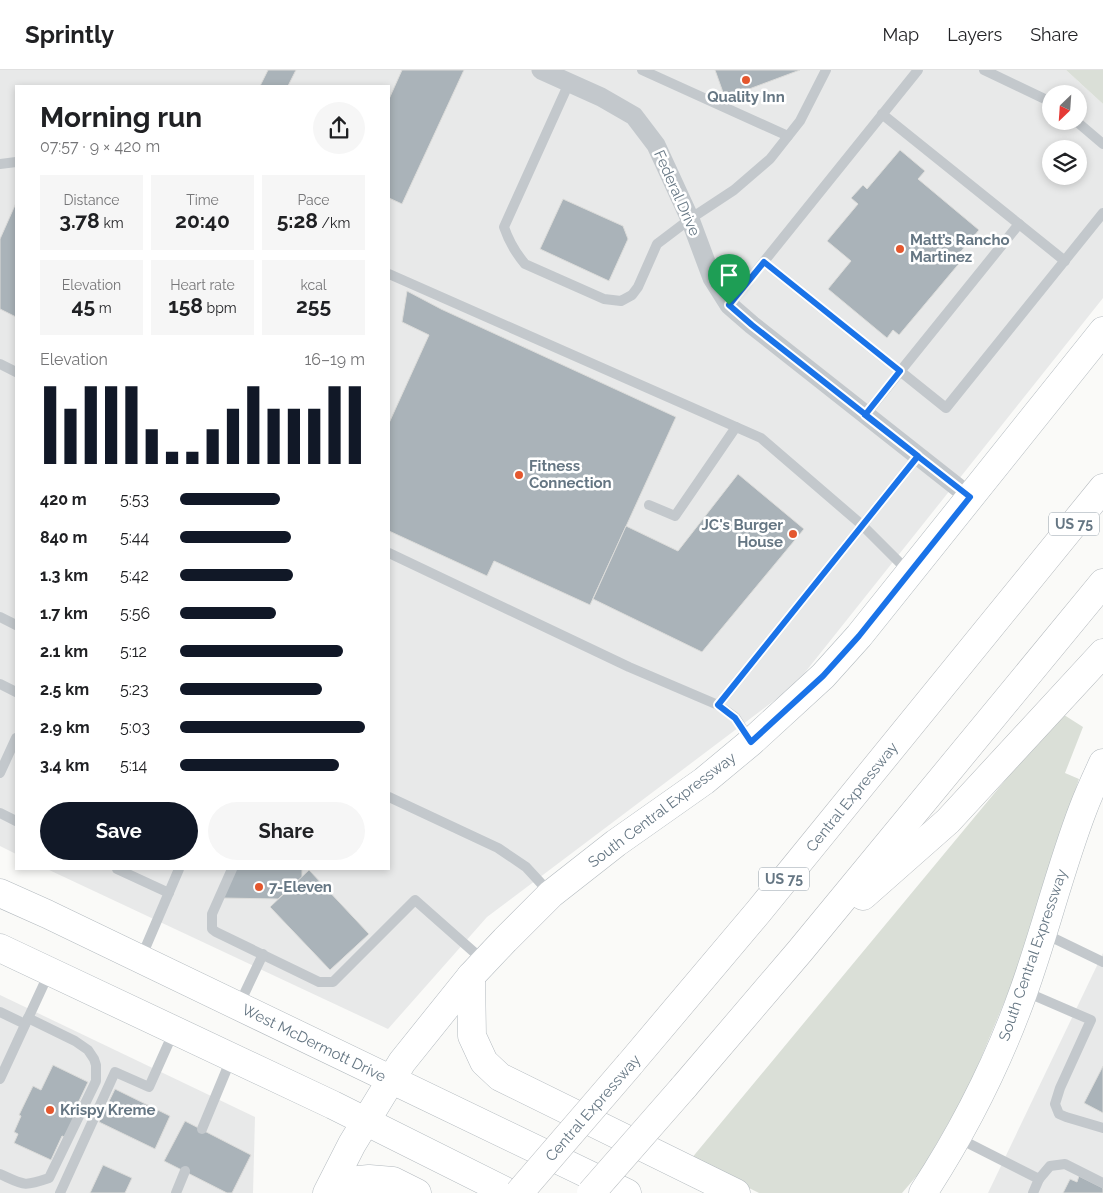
<!DOCTYPE html>
<meta charset="utf-8">
<style>
body{margin:0;font-family:Raleway,sans-serif;background:#f6f6f6;color:#202124;height:100vh;display:flex;flex-direction:column;font-size:19px;white-space:nowrap}
*{box-sizing:border-box;margin:0}
p{font-size:16px;color:#757577}
.icon{flex:none;width:28px;height:28px;fill:none;stroke:currentColor;stroke-width:2;stroke-linecap:round;stroke-linejoin:round}
.map{position:relative;flex:1;overflow:hidden}
.details{position:absolute;left:15px;top:15px;width:375px;height:785px;display:flex;flex-direction:column;background:#fff;border-radius:0px;box-shadow:0 2px 8px #0003}
.details>*{flex:none}
.needle{width:32px;rotate:205deg}
.controls{position:absolute;left:1042px;top:15px;display:grid;gap:10px}
.controls a{display:grid;place-items:center;width:45px;height:45px;border-radius:50%;background:#fff;box-shadow:0 2px 8px #0003;font-size:25px}
.pin{position:absolute;display:grid;place-items:center;width:42px;height:42px;color:#fff;margin:-51px -21px;border-radius:50% 50% 50% 0;rotate:-45deg;box-shadow:0 0 5px #0007}
.pin .icon{rotate:45deg}
.round{display:grid;place-items:center;flex:none;width:52px;height:52px;border-radius:26px;background:#f6f6f6}
.overview{display:flex;align-items:center;justify-content:space-between;height:85px;padding:0 25px}
h1{font-size:28px;font-weight:700;line-height:38px}
.metrics{display:grid;grid-template-columns:repeat(3,1fr);gap:8px;height:85px;padding:5px 25px}
.metrics div{display:grid;align-content:center;border-radius:0px;background:#f6f6f6;text-align:center}
.metrics b{font-size:21px;font-weight:700}
.metrics small{font-size:14px;font-weight:400}
.metrics p{font-size:14px}
.chart{height:140px;padding:10px 25px}
.chart p{display:flex;justify-content:space-between}
.chart svg{width:100%;height:90px;margin-top:5px;stroke:#111827;stroke-width:6}
.cta{display:flex;gap:10px;margin-top:auto;padding:10px 25px}
.cta a{flex:1;height:58px;border-radius:30px;background:#111827;color:#fff;font-size:20px;font-weight:700;line-height:58px;text-align:center}
.cta a+a{background:#f6f6f6;color:#202124}
ul{padding:0 25px;list-style:none;font-size:16px}
li{display:grid;grid-template-columns:80px 60px 1fr;align-items:center;height:38px}
li i{height:12px;border-radius:6px;background:#111827}
header{display:flex;align-items:center;gap:30px;box-sizing:border-box;height:70px;padding:0 25px;background:#fff;border-bottom:1px solid #e0e0e0}
header strong{font-size:24px}
nav{display:flex;gap:28px;margin-inline-start:auto;font-size:18px}
.map>svg:first-child{display:block}
.built{fill:#e8e9e9;fill-rule:evenodd}
.green{fill:#dadfd7}
.building{fill:#aab3b9;stroke:#dcdcda}
.lines{fill:none;stroke-linecap:round;stroke-linejoin:round}
.secondary-casing{stroke:#b3babf;stroke-width:29}
.motorway-casing{stroke:#b4b9bd;stroke-width:29}
.service{stroke:#c3c8cc;stroke-width:10}
.minor{stroke:#c3c8cc;stroke-width:19}
.secondary{stroke:#fff;stroke-width:28}
.motorway{stroke:#fff;stroke-width:28}
.motorway-bridge-casing{stroke:#b4b9bd;stroke-width:29;stroke-linecap:butt}
.motorway-bridge{stroke:#fff;stroke-width:28}
.route-casing{stroke:#fff;stroke-width:10}
.route{stroke:#1a73e8;stroke-width:6}
.poi-dot{fill:#e4572e;stroke:#fff;stroke-width:2}
.labels{text-anchor:middle;dominant-baseline:central;stroke-width:5;stroke-linejoin:round;paint-order:stroke}
.shield{fill:#fff;stroke:#939fa8;stroke-width:1}
.shield-label{font-size:14px;font-weight:bold;fill:#657683}
.poi-label{font-size:15px;font-weight:bold;fill:#657683;stroke:#fff;text-anchor:start}
.street-label{font-size:15px;fill:#657683;stroke:#fff}
</style>
<header>
<strong>Sprintly</strong>
<nav><a>Map</a><a>Layers</a><a>Share</a></nav>
</header>
<div class="map">
<svg width="1103" height="1123" viewBox="0 0 1103 1123">
<rect width="100%" height="100%" fill="#fafaf8"/>
<g class="built">
<path d="M0 0H1066L1103 34V228L795 615 487 847 388 959 47 799H389V16H16V784L0 776ZM1051 24H1079V51H1051ZM1051 79H1079V106H1051Z"/>
<path d="M1103 883V1123H988Z"/>
<path d="M0 925 255 1047 253 1123H0Z"/>
</g>
<g class="green">
<path d="M1066 0H1103V34Z"/>
<path d="M1061 643 1083 657 1065 703 1079 709 1020 894 969 1017 921 1101 902 1123H759L691 1089Z"/>
</g>
<g class="building">
<path d="M268 0H296L288 16H260Z"/>
<path d="M402 0H464L402 134 389 128V29Z"/>
<path d="M715 0H800L725 28Z"/>
<path d="M900 80 925 101 918 109 979 160 957 186 962 190 899 265 893 260 887 268 828 219 851 191 827 171 858 134 851 128 863 115 867 119Z"/>
<path d="M563 129 623 156 628 169 609 211 540 179Z"/>
<path d="M16 133V247L0 239V169Z"/>
<path d="M407 221 441 239 676 347 590 535 494 491 487 506 389 461V353L429 265 402 252Z"/>
<path d="M738 404 804 459 702 582 593 529 626 456 678 481Z"/>
<path d="M236 799H302V807L278 829 222 828Z"/>
<path d="M309 800 369 864 330 900 270 837Z"/>
<path d="M53 995 88 1012 78 1033 81 1034 65 1067 62 1066 51 1090 14 1073 18 1064 14 1062 21 1046 19 1045 33 1016 41 1020Z"/>
<path d="M1103 996V1043L1084 1033Z"/>
<path d="M115 1019 170 1046 155 1079 99 1052Z"/>
<path d="M185 1051 251 1085 232 1123H227L164 1091Z"/>
<path d="M103 1095 132 1108 125 1123H90Z"/>
<path d="M1079 1106 1103 1118V1123H1063L1070 1109 1077 1112Z"/>
</g>
<g class="lines">
<defs>
<g id="secondary">
<path d="M0 823 47 844 627 1123"/>
<path d="M0 878 333 1035 509 1123"/>
<path d="M471 906 472 966 484 992 500 1007 736 1123"/>
<path d="M327 1123 352 1074 402 992 471 906 505 870 551 824 616 773 704 711 751 672 823 606 859 566 1103 261"/>
<path d="M330 1123 348 1111 369 1109 393 1111 417 1123"/>
<path d="M923 1123C964 1060 998 993 1023 923 1045 862 1060 799 1083 739 1089 723 1096 708 1103 693"/>
</g>
<g id="motorway">
<path d="M863 826 948 751 1103 583"/>
<path d="M630 994 759 841 1103 418"/>
<path d="M683 1018 800 881 1103 513"/>
</g>
</defs>
<use href="#secondary" class="secondary-casing"/>
<use href="#motorway" class="motorway-casing"/>
<g class="service">
<path d="M642 0 788 66"/>
<path d="M984 0 1051 32"/>
<path d="M569 13 504 157C509 172 515 182 525 194L604 229 621 231 632 225 638 217 657 174 690 149 734 120 770 89 800 51 826 0"/>
<path d="M882 44 1065 191"/>
<path d="M1076 51 1103 74"/>
<path d="M0 94 16 92"/>
<path d="M764 192 946 338 1103 143"/>
<path d="M389 204 761 368 862 455 909 502"/>
<path d="M729 235 918 0"/>
<path d="M0 294 16 302"/>
<path d="M865 345 1019 154"/>
<path d="M649 435 675 446 736 357"/>
<path d="M389 483 629 597 718 635 735 647 751 672"/>
<path d="M0 547 16 555"/>
<path d="M0 614 16 622"/>
<path d="M718 635 918 386"/>
<path d="M0 703 16 668"/>
<path d="M389 727 498 778 526 797 550 823"/>
<path d="M0 743 16 751"/>
<path d="M117 799 169 823"/>
<path d="M232 799 212 844V859L216 862 319 912H333L415 830 484 891"/>
<path d="M1043 863 1103 892"/>
<path d="M141 888 179 799"/>
<path d="M1026 922 1091 950 1060 1018 1055 1034 1059 1044 1066 1047 1103 1058"/>
<path d="M239 935 263 884"/>
<path d="M0 942 25 954"/>
<path d="M0 1009 49 903"/>
<path d="M202 1059 231 989"/>
<path d="M958 1068 1039 1109 1033 1123"/>
<path d="M0 1104C24 1115 23 1117 49 1108L96 1011V995L94 989 88 980 75 971 28 948"/>
<path d="M1039 1109 1050 1096 1065 1094 1103 1113"/>
<path d="M60 1123 115 1002 149 1017 174 961"/>
<path d="M176 1123 185 1101"/>
</g>
<path class="minor" d="M541 0 601 27 634 46 656 75 690 149 712 208 729 235 752 255 970 427"/>
<use href="#secondary" class="secondary"/>
<use href="#motorway" class="motorway"/>
<defs>
<g id="motorway-bridge">
<path d="M519 1123 630 994"/>
<path d="M591 1123 683 1018"/>
</g>
</defs>
<use href="#motorway-bridge" class="motorway-bridge-casing"/>
<use href="#motorway-bridge" class="motorway-bridge"/>
</g>
<g class="lines">
<defs>
<path id="route" d="M729 235 752 255 918 386 718 635 735 648 751 672 823 606 859 566 970 427 865 345 900 301 764 192 729 235"/>
</defs>
<use href="#route" class="route-casing"/>
<use href="#route" class="route"/>
</g>
<g class="poi-dot">
<circle cx="746" cy="10" r="5"/>
<circle cx="900" cy="179" r="5"/>
<circle cx="519" cy="405" r="5"/>
<circle cx="793" cy="464" r="5"/>
<circle cx="259" cy="817" r="5"/>
<circle cx="50" cy="1040" r="5"/>
</g>
<g class="labels">
<g class="shield">
<rect x="1049" y="442.5" width="50" height="23" rx="4"/>
<rect x="759" y="797.5" width="50" height="23" rx="4"/>
</g>
<g class="shield-label">
<text x="1074" y="454">US 75</text>
<text x="784" y="809">US 75</text>
</g>
<g class="poi-label">
<text x="746" y="27" text-anchor="middle">Quality Inn</text>
<text x="910" y="170">Matt’s Rancho<tspan x="910" dy="17">Martinez</tspan></text>
<text x="529" y="396">Fitness<tspan x="529" dy="17">Connection</tspan></text>
<text x="783" y="455" text-anchor="end">JC's Burger<tspan x="783" dy="17">House</tspan></text>
<text x="269" y="817">7-Eleven</text>
<text x="60" y="1040">Krispy Kreme</text>
</g>
<g class="street-label">
<text transform="translate(677 123) rotate(66)">Federal Drive</text>
<text transform="translate(852 727) rotate(-51)">Central Expressway</text>
<text transform="translate(662 740) rotate(-37)">South Central Expressway</text>
<text transform="translate(1033 885) rotate(-71)">South Central Expressway</text>
<text transform="translate(314 973) rotate(26)">West McDermott Drive</text>
<text transform="translate(593 1038) rotate(-49)">Central Expressway</text>
</g>
</g>
</svg>
<div class="controls">
<a><svg class="needle" viewBox="-14 -14 28 28"><path d="M0-13l5 13h-10z" fill="#e53935"/><path d="M0 13l5-13h-10z" fill="#757577"/></svg></a>
<a><svg class="icon" aria-label="layers" viewBox="0 0 24 24"><path d="M12 4l9 5-9 5-9-5zM3 14l9 5 9-5"/></svg></a>
</div>
<div class="pin" style="left:729px;top:235px;background:#1e9e55"><svg class="icon" aria-label="arrive" viewBox="0 0 24 24"><path d="M6 21V4h12l-3 4 3 4H6"/></svg></div>
<section class="details">
<div class="overview"><div><h1>Morning run</h1><p>07:57 · 9 × 420 m</p></div><a class="round"><svg class="icon" aria-label="share" viewBox="0 0 24 24"><path d="M12 15V3M7 8l5-5 5 5M5 13v7h14v-7"/></svg></a></div>
<div class="metrics">
<div><p>Distance</p><b>3.78<small> km</small></b></div>
<div><p>Time</p><b>20:40</b></div>
<div><p>Pace</p><b>5:28<small> /km</small></b></div>
</div>
<div class="metrics">
<div><p>Elevation</p><b>45<small> m</small></b></div>
<div><p>Heart rate</p><b>158<small> bpm</small></b></div>
<div><p>kcal</p><b>255</b></div>
</div>
<div class="chart"><p><span>Elevation</span>16–19 m</p>
<svg viewBox="0 0 160 44" preserveAspectRatio="none"><path d="M5 44V6M15 44V17M25 44V6M35 44V6M45 44V6M55 44V27M65 44V38M75 44V38M85 44V27M95 44V17M105 44V6M115 44V17M125 44V17M135 44V17M145 44V6M155 44V6"/></svg>
</div>
<ul>
<li><b>420 m</b>5:53<i style="width:54%"></i></li>
<li><b>840 m</b>5:44<i style="width:60%"></i></li>
<li><b>1.3 km</b>5:42<i style="width:61%"></i></li>
<li><b>1.7 km</b>5:56<i style="width:52%"></i></li>
<li><b>2.1 km</b>5:12<i style="width:88%"></i></li>
<li><b>2.5 km</b>5:23<i style="width:77%"></i></li>
<li><b>2.9 km</b>5:03<i style="width:100%"></i></li>
<li><b>3.4 km</b>5:14<i style="width:86%"></i></li>
</ul>
<div class="cta"><a>Save</a><a>Share</a></div>
</section>
</div>
